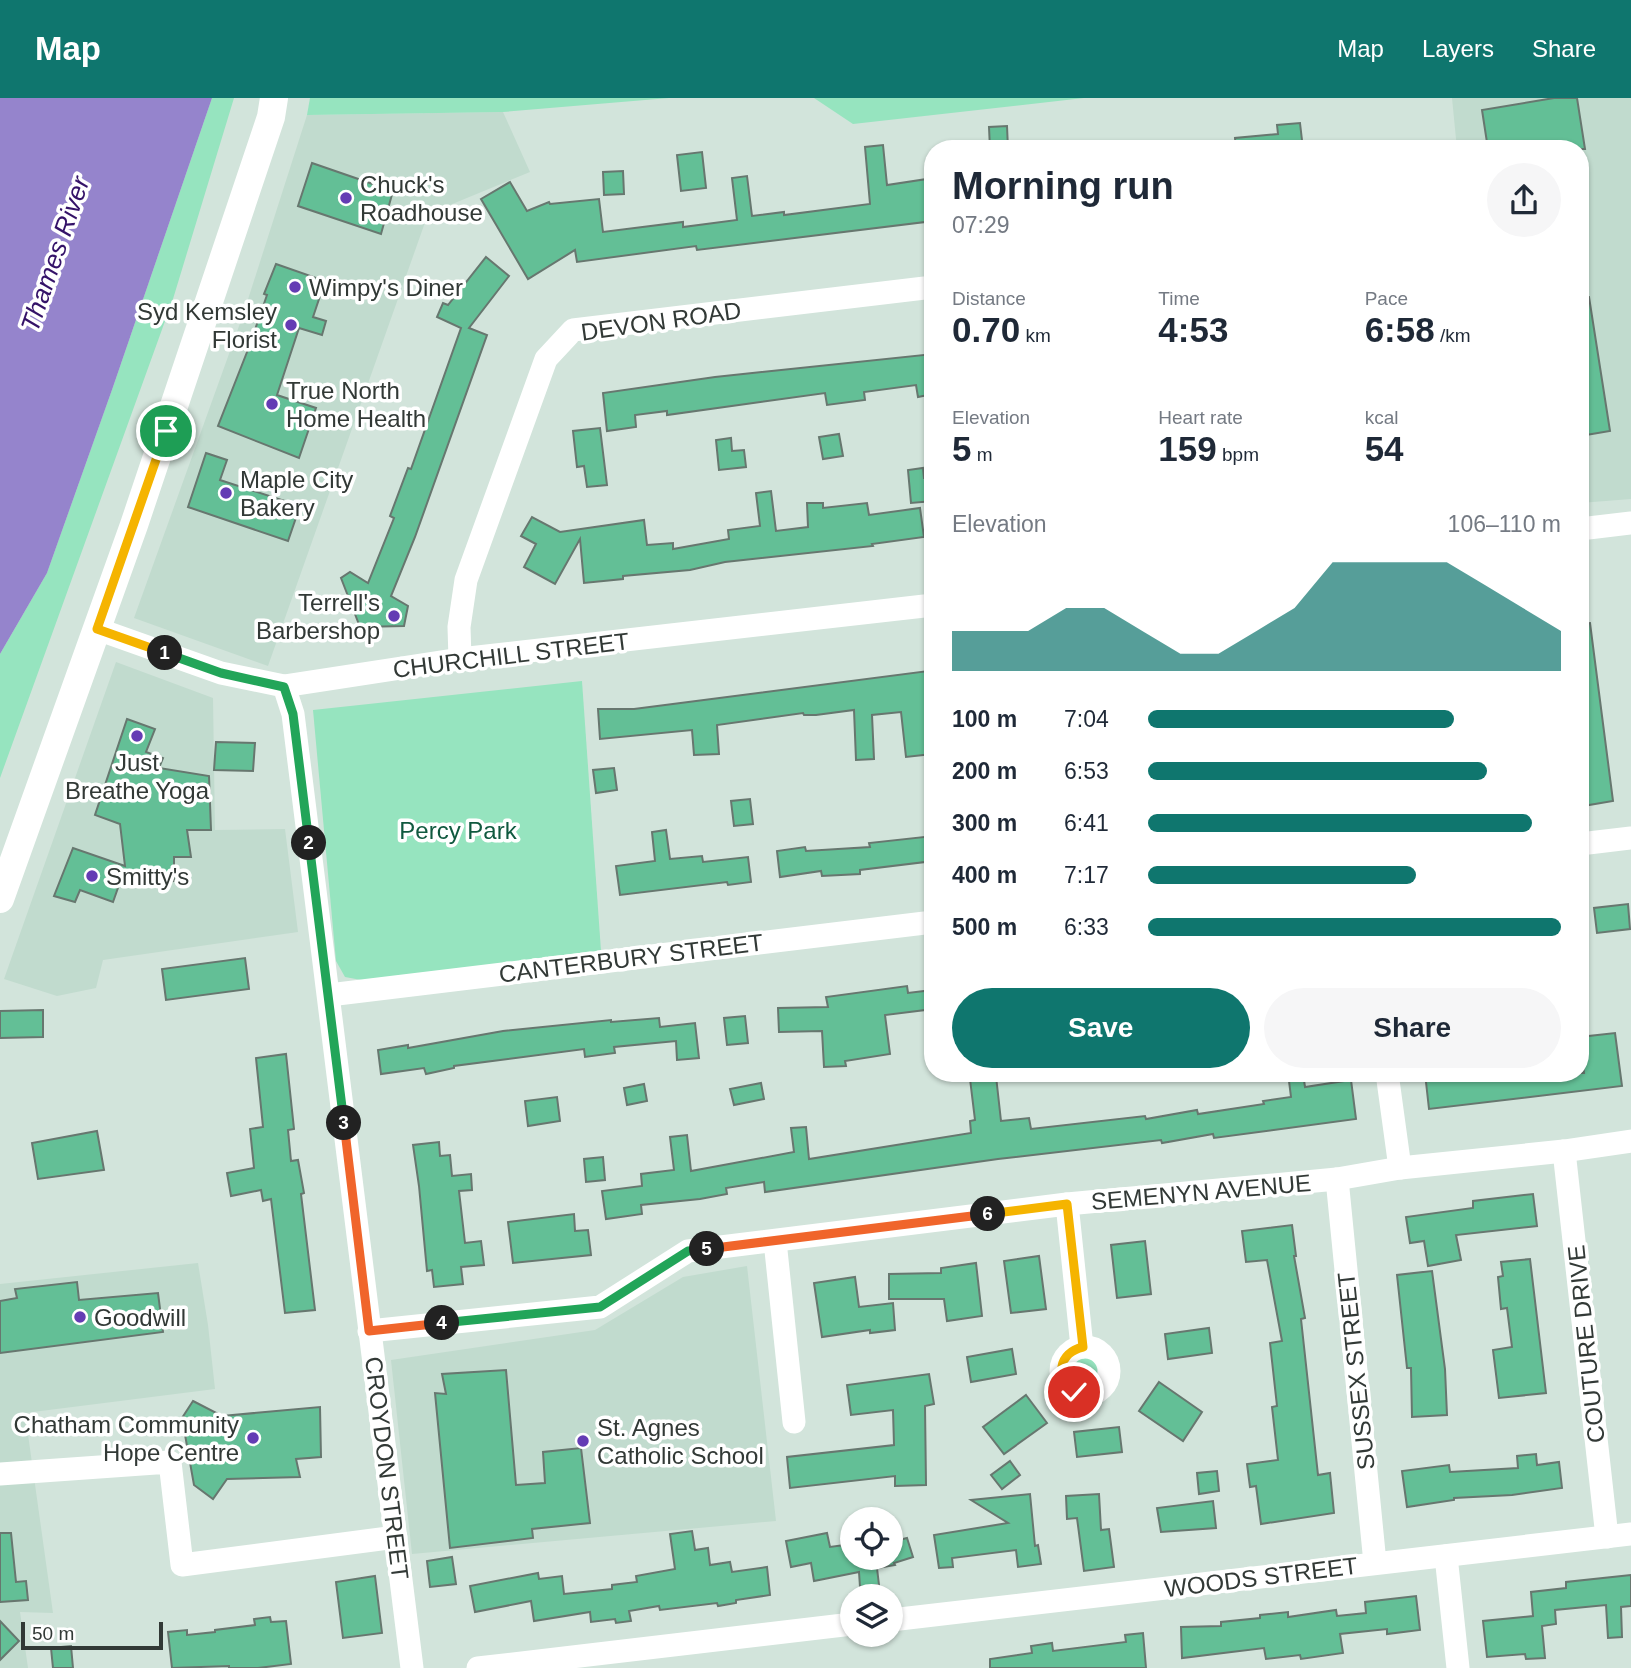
<!DOCTYPE html>
<meta charset="utf-8">
<style>
body{margin:0;font-family:Arial,sans-serif;background:#f6f6f7;color:#1f2937;height:100vh;display:flex;flex-direction:column;font-size:26px;white-space:nowrap}
*{box-sizing:border-box;margin:0}
p{font-size:23px;color:#747a83}
.icon{flex:none;width:38px;height:38px;fill:none;stroke:currentColor;stroke-width:2;stroke-linecap:round;stroke-linejoin:round}
.map{position:relative;flex:1;overflow:hidden}
.side{position:absolute;left:924px;top:42px;width:665px;height:942px;display:flex;flex-direction:column;background:#fff;border-radius:28px;box-shadow:0 2px 5px #0004}
.side>*{flex:none}
.controls{position:absolute;left:840px;top:1409px;display:grid;gap:14px}
.controls a{display:grid;place-items:center;width:63px;height:63px;border-radius:50%;background:#fff;box-shadow:0 2px 5px #0004;font-size:35px}
.scale{position:absolute;left:21px;bottom:18px;width:142px;box-sizing:border-box;padding-left:7px;border:4px solid #323936;border-top:0;font-size:19px;line-height:24px;white-space:nowrap;color:#323936;-webkit-text-stroke:5px #fff;paint-order:stroke}
.pin{position:absolute;display:grid;place-items:center;width:60px;height:60px;color:#fff;margin:-30px;border:4px solid #fff;border-radius:50%;box-shadow:0 2px 7px #0007}
.km{position:absolute;width:35px;height:35px;margin:-18px;border-radius:50%;background:#222;color:#fff;font-size:19px;line-height:35px;text-align:center}
.round{display:grid;place-items:center;flex:none;width:74px;height:74px;border-radius:37px;background:#f6f6f7}
.overview{display:flex;align-items:center;justify-content:space-between;height:119px;padding:0 28px}
h1{font-size:38px;font-weight:700;line-height:52px}
.stats{display:grid;grid-template-columns:repeat(3,1fr);gap:10px;height:119px;padding:7px 28px}
.stats div{display:grid;align-content:center}
.stats b{font-size:35px;font-weight:700}
.stats small{font-size:19px;font-weight:400}
.stats p{font-size:19px}
.chart{height:196px;padding:14px 28px}
.chart p{display:flex;justify-content:space-between}
.chart svg{width:100%;height:126px;margin-top:7px;fill:#0f766e;opacity:.7}
.cta{display:flex;gap:14px;margin-top:auto;padding:14px 28px}
.cta a{flex:1;height:80px;border-radius:42px;background:#0f766e;color:#fff;font-size:28px;font-weight:700;line-height:80px;text-align:center}
.cta a+a{background:#f6f6f7;color:#1f2937}
ul{padding:0 28px;list-style:none;font-size:23px}
li{display:grid;grid-template-columns:112px 84px 1fr;align-items:center;height:52px}
li i{height:18px;border-radius:9px;background:#0f766e}
header{display:flex;align-items:center;gap:42px;box-sizing:border-box;height:98px;padding:0 35px;background:#0f766e;color:#fff}
header strong{font-size:33px}
nav{display:flex;gap:38px;margin-inline-start:auto;font-size:24px}
.map>svg:first-child{display:block}
.built{fill:#c1dbce}
.green{fill:#96e4bf}
.water{fill:#9584cc}
.building{fill:#63bf96;stroke:#67776f;stroke-width:2}
.lines{fill:none;stroke-linecap:round;stroke-linejoin:round}
.minor{stroke:#fff;stroke-width:23}
.major{stroke:#fff;stroke-width:28}
.split-1-casing{stroke:#fff;stroke-width:14}
.split-2-casing{stroke:#fff;stroke-width:14}
.split-3-casing{stroke:#fff;stroke-width:14}
.split-4-casing{stroke:#fff;stroke-width:14}
.split-5-casing{stroke:#fff;stroke-width:14}
.split-6-casing{stroke:#fff;stroke-width:14}
.split-7-casing{stroke:#fff;stroke-width:14}
.split-1{stroke:#f5b400;stroke-width:9}
.split-2{stroke:#22a559;stroke-width:9}
.split-3{stroke:#22a559;stroke-width:9}
.split-4{stroke:#f0652b;stroke-width:9}
.split-5{stroke:#22a559;stroke-width:9}
.split-6{stroke:#f0652b;stroke-width:9}
.split-7{stroke:#f5b400;stroke-width:9}
.poi-dot{fill:#643cb4;stroke:#fff;stroke-width:2.5}
.labels{text-anchor:middle;dominant-baseline:central;stroke-width:7;stroke-linejoin:round;paint-order:stroke}
.poi-label{font-size:24px;fill:#323936;stroke:#fff;text-anchor:start}
.street-label{font-size:24px;fill:#323936;stroke:#fff}
.park-label{font-size:24px;fill:#10593f;stroke:#fff}
.water-label{font-size:26px;font-style:italic;fill:#341268;stroke:#fff}
</style>
<header>
<strong>Map</strong>
<nav><a>Map</a><a>Layers</a><a>Share</a></nav>
</header>
<div class="map">
<svg width="1631" height="1570" viewBox="0 0 1631 1570">
<rect width="100%" height="100%" fill="#d2e4db"/>
<g class="built">
<path d="M1452 0H1631V401L1580 405V51H1457Z"/>
<path d="M503 14 530 74 428 116 268 568 134 520 243 217 307 17Z"/>
<path d="M116 564 213 600 215 732 285 731 298 834 103 862 96 890 57 898 4 881Z"/>
<path d="M198 1165 208 1227 215 1291 25 1315 53 1515 20 1514 28 1570H0V1186Z"/>
<path d="M747 1168 776 1423 412 1456 391 1262 595 1232 683 1179Z"/>
</g>
<g class="green">
<path d="M212 0H234L173 201 0 680V556L47 475 113 289Z"/>
<path d="M310 0H669L503 14 307 17Z"/>
<path d="M814 0H1084L853 26Z"/>
<path d="M582 583 601 853 372 884 345 879 336 863 313 612Z"/>
<circle cx="1085" cy="1274" r="14"/>
</g>
<path class="water" d="M0 0H212L113 289 47 475 0 556Z"/>
<g class="building">
<path d="M1554 0H1577L1585 51H1488L1482 12Z"/>
<path d="M1300 25 1303 51H1236L1235 40 1278 36 1277 27Z"/>
<path d="M1007 28 1008 51H990L989 29Z"/>
<path d="M883 47 887 87 927 81 929 98H933V123L697 152 696 148 577 164 575 152 528 181 481 101 510 84 527 113 549 104 550 106 599 101 603 134 683 124V129L737 122 732 80 747 78 752 118 784 114V117L870 106 865 49Z"/>
<path d="M702 54 706 90 681 93 677 57Z"/>
<path d="M312 65 393 93 381 136 298 108Z"/>
<path d="M623 73 624 96 604 97 603 74Z"/>
<path d="M486 159 509 178 469 230 487 237 415 439 391 498 408 508 404 528 360 529 341 480 350 474 368 485 394 420 390 418 408 370 411 371 461 230 437 219 443 205 448 207Z"/>
<path d="M276 166 325 183 313 219 326 223 322 237 299 230 277 297 316 310 299 360 218 328 249 249 267 197 264 196Z"/>
<path d="M1589 199 1610 333 1580 338V200Z"/>
<path d="M933 256V296L918 299 916 287 864 294 865 302 827 307 825 295 667 317V313L635 317 636 329 607 333 603 295 715 279Z"/>
<path d="M600 330 607 387 587 389 584 368 577 369 573 333Z"/>
<path d="M839 336 843 358 823 361 819 339Z"/>
<path d="M731 340 732 353 744 352 746 369 719 372 716 342Z"/>
<path d="M206 355 227 362 220 382 300 408 288 443 188 409Z"/>
<path d="M923 370 924 380H933V403L911 405 908 372Z"/>
<path d="M771 393 776 433 808 429 807 405H823V410L867 405 869 417 920 410 924 439 872 446 873 448 725 464 690 472 623 478V481L584 485 580 441 555 486 524 469 536 446 521 438 532 419 560 434 644 422 647 447 673 445V451L729 441 728 432 760 428 756 395Z"/>
<path d="M1590 525 1613 703 1583 708 1580 690V526Z"/>
<path d="M928 573 929 579 933 578V608L927 609 932 656 906 659 901 614 872 617 874 661 856 662 854 612 816 617H804L803 615 717 627 719 656 694 657 692 632 600 641 598 611H634Z"/>
<path d="M127 621 155 631 146 654 163 660 159 670 209 678 211 732H187L191 759H174V783L119 787 113 804 80 792 75 804 54 798 73 750 125 768 120 726 95 717Z"/>
<path d="M216 644 255 645 253 673 214 672Z"/>
<path d="M614 670 617 692 596 695 593 672Z"/>
<path d="M750 701 753 726 734 728 731 703Z"/>
<path d="M666 732 670 761 702 758 703 764 748 759 751 784 728 787 727 784 620 797 616 768 655 763 652 734Z"/>
<path d="M933 738V763L860 772V776L822 778 821 773 780 779 777 753 805 749 806 753 870 749 869 745Z"/>
<path d="M1628 806 1630 831 1597 835 1594 810Z"/>
<path d="M245 860 249 891 166 902 162 871Z"/>
<path d="M907 888 908 895 933 892V911L885 917 890 956 845 963 846 968 824 969 822 933 779 934 778 910 828 909 826 899Z"/>
<path d="M43 912V939L0 940V913Z"/>
<path d="M745 918 748 945 727 947 724 920Z"/>
<path d="M659 920 660 929 695 925 699 960 677 962 676 943 614 949 615 955 585 959 584 951 454 968V970L426 976 424 970 381 976 378 952 408 947V950L503 933 611 922V924Z"/>
<path d="M1615 935 1622 988 1429 1011 1425 975H1584L1580 939Z"/>
<path d="M286 956 294 1031 288 1032 291 1063 298 1062 304 1095 301 1096 315 1212 285 1215 271 1101 263 1103 261 1092 231 1098 227 1075 254 1070 250 1031 263 1029 256 960Z"/>
<path d="M1288 975H1303L1305 989 1351 982 1356 1021 1214 1040 1213 1036 1162 1045 1161 1042 998 1061 765 1094 764 1084 726 1090 727 1096 700 1101 641 1107 642 1116 606 1121 602 1093 642 1088 641 1076 674 1072 670 1039 687 1037 691 1073 794 1054 791 1030 806 1029 809 1061 971 1035 970 1023 975 1022 970 981 996 978 1001 1023 1029 1020 1031 1031 1145 1018 1146 1021 1197 1012 1198 1016 1264 1006 1263 1003 1291 999Z"/>
<path d="M761 985 764 1001 734 1007 730 991Z"/>
<path d="M644 986 647 1003 627 1007 624 990Z"/>
<path d="M557 999 560 1023 528 1028 525 1003Z"/>
<path d="M97 1033 104 1072 38 1081 32 1045Z"/>
<path d="M439 1044 440 1058 450 1057 452 1078 471 1076 472 1092 459 1093 465 1145 481 1143 484 1167 461 1169 463 1186 434 1189 432 1172 427 1173 419 1088 413 1047Z"/>
<path d="M603 1059 605 1082 586 1084 584 1061Z"/>
<path d="M1533 1096 1537 1128 1456 1137 1461 1162 1428 1168 1424 1143 1410 1145 1406 1119 1473 1110V1103Z"/>
<path d="M574 1116 575 1133 588 1132 591 1157 513 1165 508 1124Z"/>
<path d="M1292 1127 1296 1158H1294L1305 1220 1301 1221 1318 1377 1330 1375 1334 1415 1261 1426 1256 1388 1250 1389 1247 1366 1278 1362 1272 1309 1277 1308 1270 1245 1282 1243 1267 1162 1246 1164 1242 1133Z"/>
<path d="M1145 1143 1151 1196 1117 1200 1111 1147Z"/>
<path d="M1039 1158 1046 1211 1011 1215 1004 1163Z"/>
<path d="M1530 1161 1546 1295 1499 1300 1493 1252 1512 1249 1507 1210 1501 1211 1498 1179 1503 1178 1501 1164Z"/>
<path d="M976 1165 982 1218 947 1223 944 1201H889V1176L941 1175V1170Z"/>
<path d="M1432 1173 1445 1271 1447 1317 1412 1319 1411 1270H1407L1397 1177Z"/>
<path d="M855 1179 859 1209 893 1205 895 1232 870 1235V1232L822 1239 814 1185Z"/>
<path d="M77 1184 79 1202 158 1195 163 1234 0 1255V1203L17 1200 15 1191Z"/>
<path d="M1209 1230 1212 1255 1168 1261 1165 1236Z"/>
<path d="M1012 1251 1016 1276 971 1284 967 1259Z"/>
<path d="M506 1272 516 1387 545 1385 543 1354 581 1350 590 1425 532 1431 533 1440 450 1450 435 1295 446 1296 442 1276Z"/>
<path d="M929 1276 934 1306 925 1308 926 1387 895 1388V1378L790 1390 787 1359 894 1347 893 1312 851 1317 847 1287Z"/>
<path d="M1159 1284 1202 1314 1183 1343 1139 1313Z"/>
<path d="M1026 1297 1047 1325 1004 1356 983 1329Z"/>
<path d="M193 1303 222 1318 320 1309 321 1359 296 1361 300 1379 227 1381 213 1401 194 1387 182 1320Z"/>
<path d="M1119 1329 1122 1354 1077 1359 1074 1334Z"/>
<path d="M1536 1356 1537 1367 1559 1364 1562 1390 1512 1397 1454 1400V1402L1407 1409 1402 1373 1449 1367 1450 1374 1518 1370 1517 1358Z"/>
<path d="M1010 1363 1020 1377 1002 1391 991 1377Z"/>
<path d="M1217 1373 1219 1393 1199 1396 1197 1375Z"/>
<path d="M1030 1396 1035 1448 1038 1447 1041 1466 1018 1469 1016 1452 952 1460 953 1469 939 1470 934 1437 1008 1425 971 1402Z"/>
<path d="M1099 1396 1101 1432 1109 1431 1114 1469 1084 1473 1077 1420 1067 1421 1066 1398Z"/>
<path d="M1213 1403 1216 1430 1161 1434 1157 1410Z"/>
<path d="M692 1433 695 1452 708 1450 710 1467 730 1464 732 1474 767 1469 770 1497 736 1502V1505L718 1508 717 1505 660 1512 659 1508 629 1513 631 1523 616 1525 615 1521 591 1524 590 1514 534 1523 531 1503 475 1514 470 1488 538 1475 539 1481 562 1478 564 1496 612 1491V1487L637 1484 636 1478 675 1471 670 1436Z"/>
<path d="M0 1435H11L16 1484 26 1483 28 1502 0 1504Z"/>
<path d="M827 1435 830 1449 852 1446V1460H891V1444L907 1440 913 1459 894 1465 895 1467 877 1470 879 1487 860 1489 859 1474 814 1483 811 1465 791 1469 786 1443Z"/>
<path d="M452 1459 456 1486 430 1489 427 1463Z"/>
<path d="M1631 1477V1508L1621 1509 1622 1539 1608 1540 1606 1507 1555 1512 1556 1526 1542 1528 1545 1560 1526 1561 1525 1556 1487 1559 1483 1523 1533 1518 1531 1494 1566 1490V1484Z"/>
<path d="M375 1478 382 1535 343 1540 336 1484Z"/>
<path d="M1416 1498 1420 1532 1387 1536V1531L1340 1536 1343 1555 1301 1561 1300 1557 1266 1561 1264 1550 1182 1560 1181 1529 1221 1528V1524L1260 1520V1517L1288 1514V1519L1336 1512 1337 1518 1366 1515 1365 1504Z"/>
<path d="M270 1519 271 1524 286 1523 291 1566 258 1570H229V1568L172 1570 168 1534 187 1532V1537L215 1534V1532L255 1527 254 1521Z"/>
<path d="M0 1523 19 1543 0 1562Z"/>
<path d="M1143 1535 1146 1570H990V1561L1032 1555 1031 1548 1052 1545 1053 1553 1126 1544 1125 1537Z"/>
<path d="M71 1548 73 1570H53L51 1550Z"/>
</g>
<g class="lines">
<g class="minor">
<path d="M1580 431 1631 425"/>
<path d="M97 531 221 575 284 588 460 561 933 507"/>
<path d="M460 561 459 529 466 482 546 261 573 232 933 189"/>
<path d="M284 588 293 616 412 1570"/>
<path d="M1580 746 1631 740"/>
<path d="M329 897 933 824"/>
<path d="M1387 975 1400 1070"/>
<path d="M1564 1053 1607 1439"/>
<path d="M1337 1081 1375 1465"/>
<path d="M1067 1106 1082 1249"/>
<path d="M775 1143 794 1324"/>
<path d="M369 1233 600 1209 688 1153 1067 1106 1337 1081 1400 1070 1564 1053 1631 1043"/>
<circle cx="1085" cy="1273" r="24"/>
<path d="M0 1376 170 1364 182 1467 396 1439"/>
<path d="M1446 1458 1458 1570"/>
<path d="M891 1522 1631 1436"/>
<path d="M478 1570 852 1526"/>
</g>
<path class="major" d="M0 801 134 427 271 19 274 0"/>
</g>
<g class="lines">
<defs>
<path id="split-1" d="M165 555 97 531 166 333"/>
<path id="split-2" d="M165 555 221 575 284 589 293 616 309 745"/>
<path id="split-3" d="M309 745 344 1025"/>
<path id="split-4" d="M344 1025 369 1233 442 1225"/>
<path id="split-5" d="M442 1225 600 1209 688 1153 707 1151"/>
<path id="split-6" d="M707 1151 988 1116"/>
<path id="split-7" d="M988 1116 1067 1106 1083 1249C1058 1255 1055 1280 1074 1294"/>
</defs>
<use href="#split-1" class="split-1-casing"/>
<use href="#split-2" class="split-2-casing"/>
<use href="#split-3" class="split-3-casing"/>
<use href="#split-4" class="split-4-casing"/>
<use href="#split-5" class="split-5-casing"/>
<use href="#split-6" class="split-6-casing"/>
<use href="#split-7" class="split-7-casing"/>
<use href="#split-1" class="split-1"/>
<use href="#split-2" class="split-2"/>
<use href="#split-3" class="split-3"/>
<use href="#split-4" class="split-4"/>
<use href="#split-5" class="split-5"/>
<use href="#split-6" class="split-6"/>
<use href="#split-7" class="split-7"/>
</g>
<g class="poi-dot">
<circle cx="346" cy="100" r="7"/>
<circle cx="295" cy="189" r="7"/>
<circle cx="291" cy="227" r="7"/>
<circle cx="272" cy="306" r="7"/>
<circle cx="226" cy="395" r="7"/>
<circle cx="394" cy="518" r="7"/>
<circle cx="137" cy="638" r="7"/>
<circle cx="92" cy="778" r="7"/>
<circle cx="80" cy="1219" r="7"/>
<circle cx="253" cy="1340" r="7"/>
<circle cx="583" cy="1343" r="7"/>
</g>
<g class="labels">
<g class="poi-label">
<text x="360" y="86">Chuck's<tspan x="360" dy="28">Roadhouse</tspan></text>
<text x="309" y="189">Wimpy's Diner</text>
<text x="277" y="213" text-anchor="end">Syd Kemsley<tspan x="277" dy="28">Florist</tspan></text>
<text x="286" y="292">True North<tspan x="286" dy="28">Home Health</tspan></text>
<text x="240" y="381">Maple City<tspan x="240" dy="28">Bakery</tspan></text>
<text x="380" y="504" text-anchor="end">Terrell's<tspan x="380" dy="28">Barbershop</tspan></text>
<text x="137" y="664" text-anchor="middle">Just<tspan x="137" dy="28">Breathe Yoga</tspan></text>
<text x="106" y="778">Smitty's</text>
<text x="94" y="1219">Goodwill</text>
<text x="239" y="1326" text-anchor="end">Chatham Community<tspan x="239" dy="28">Hope Centre</tspan></text>
<text x="597" y="1329">St. Agnes<tspan x="597" dy="28">Catholic School</tspan></text>
</g>
<g class="street-label">
<text transform="translate(661 223) rotate(-8)">DEVON ROAD</text>
<text transform="translate(511 557) rotate(-7)">CHURCHILL STREET</text>
<text transform="translate(631 860) rotate(-7)">CANTERBURY STREET</text>
<text transform="translate(1201 1094) rotate(-5)">SEMENYN AVENUE</text>
<text transform="translate(1586 1246) rotate(-96)">COUTURE DRIVE</text>
<text transform="translate(1356 1273) rotate(-96)">SUSSEX STREET</text>
<text transform="translate(387 1370) rotate(83)">CROYDON STREET</text>
<text transform="translate(1261 1479) rotate(-7)">WOODS STREET</text>
</g>
<g class="park-label">
<text x="458" y="732">Percy Park</text>
</g>
<g class="water-label">
<text transform="translate(55 156) rotate(-71)">Thames River</text>
</g>
</g>
</svg>
<div class="controls">
<a><svg class="icon" aria-label="locate" viewBox="0 0 24 24"><circle cx="12" cy="12" r="6"/><path d="M12 2v4M12 18v4M2 12h4M18 12h4"/></svg></a>
<a><svg class="icon" aria-label="layers" viewBox="0 0 24 24"><path d="M12 4l9 5-9 5-9-5zM3 14l9 5 9-5"/></svg></a>
</div>
<div class="scale">50 m</div>
<div class="pin" style="left:166px;top:333px;background:#1e9e55"><svg class="icon" aria-label="arrive" viewBox="0 0 24 24"><path d="M6 21V4h12l-3 4 3 4H6"/></svg></div>
<div class="pin" style="left:1074px;top:1294px;background:#d93025"><svg class="icon" aria-label="check" viewBox="0 0 24 24"><path d="M5 12l5 5 9-10"/></svg></div>
<b class="km" style="left:165px;top:555px">1</b>
<b class="km" style="left:309px;top:745px">2</b>
<b class="km" style="left:344px;top:1025px">3</b>
<b class="km" style="left:442px;top:1225px">4</b>
<b class="km" style="left:707px;top:1151px">5</b>
<b class="km" style="left:988px;top:1116px">6</b>
<section class="side">
<div class="overview"><div><h1>Morning run</h1><p>07:29</p></div><a class="round"><svg class="icon" aria-label="share" viewBox="0 0 24 24"><path d="M12 15V3M7 8l5-5 5 5M5 13v7h14v-7"/></svg></a></div>
<div class="stats">
<div><p>Distance</p><b>0.70<small> km</small></b></div>
<div><p>Time</p><b>4:53</b></div>
<div><p>Pace</p><b>6:58<small> /km</small></b></div>
</div>
<div class="stats">
<div><p>Elevation</p><b>5<small> m</small></b></div>
<div><p>Heart rate</p><b>159<small> bpm</small></b></div>
<div><p>kcal</p><b>54</b></div>
</div>
<div class="chart"><p><span>Elevation</span>106–110 m</p>
<svg viewBox="0 0 160 44" preserveAspectRatio="none"><path d="M0 44V30L10 30L20 30L30 22L40 22L50 30L60 38L70 38L80 30L90 22L100 6L110 6L120 6L130 6L140 14L150 22L160 30V44z"/></svg>
</div>
<ul>
<li><b>100 m</b>7:04<i style="width:74%"></i></li>
<li><b>200 m</b>6:53<i style="width:82%"></i></li>
<li><b>300 m</b>6:41<i style="width:93%"></i></li>
<li><b>400 m</b>7:17<i style="width:65%"></i></li>
<li><b>500 m</b>6:33<i style="width:100%"></i></li>
</ul>
<div class="cta"><a>Save</a><a>Share</a></div>
</section>
</div>
